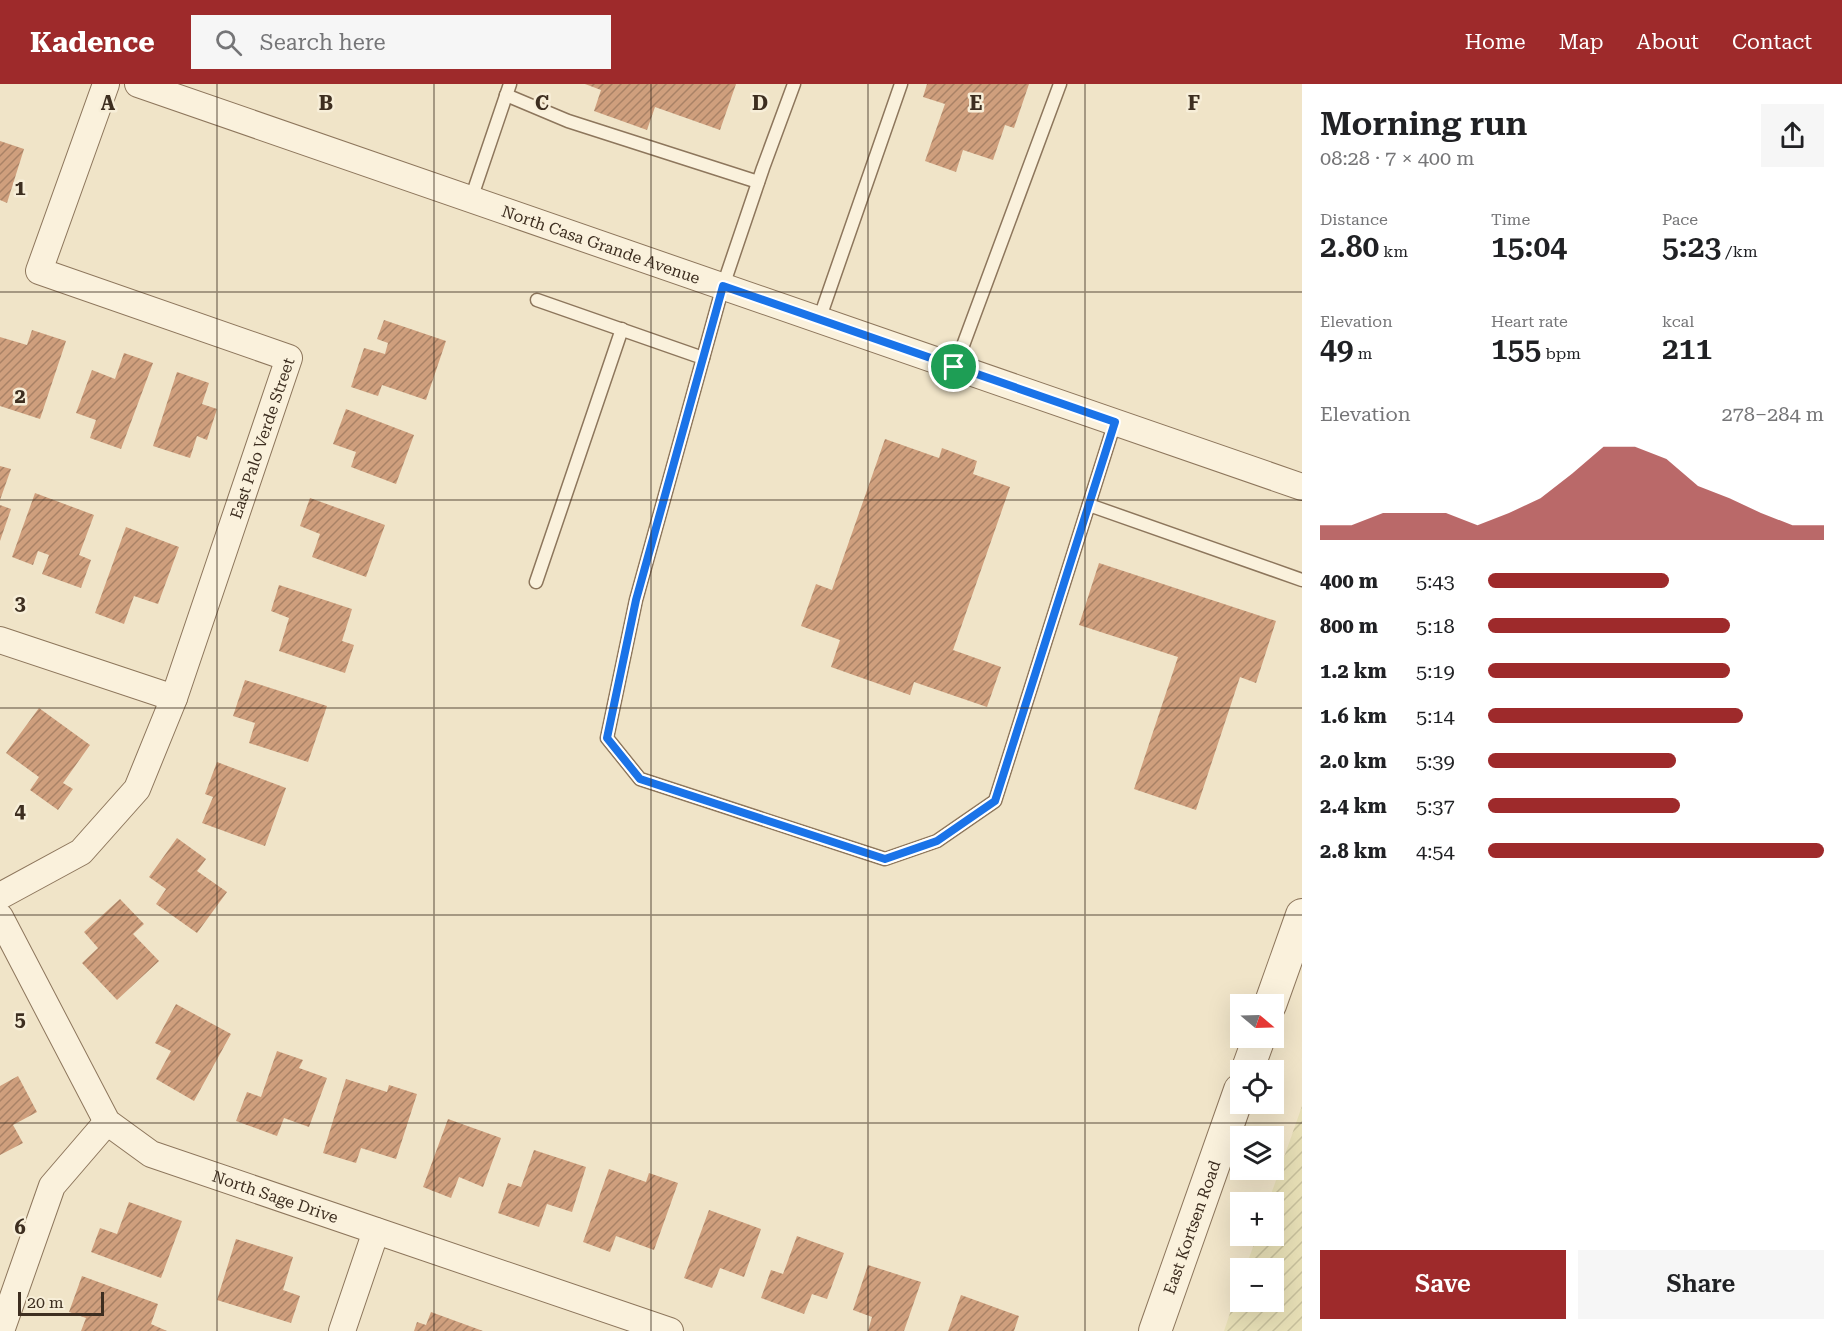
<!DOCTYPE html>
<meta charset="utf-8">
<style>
body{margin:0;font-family:"Roboto Serif",serif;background:#f6f6f6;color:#202124;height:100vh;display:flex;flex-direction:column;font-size:22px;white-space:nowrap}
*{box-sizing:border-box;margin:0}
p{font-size:20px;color:#757577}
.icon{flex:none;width:33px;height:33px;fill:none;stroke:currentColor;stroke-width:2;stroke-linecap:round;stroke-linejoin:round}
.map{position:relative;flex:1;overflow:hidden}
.drawer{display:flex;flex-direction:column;background:#fff;width:540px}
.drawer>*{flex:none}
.needle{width:39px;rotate:109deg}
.tools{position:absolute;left:1230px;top:910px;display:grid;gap:12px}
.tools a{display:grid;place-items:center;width:54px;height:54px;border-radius:0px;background:#fff;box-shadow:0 6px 24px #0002;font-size:30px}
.scale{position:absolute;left:18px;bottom:15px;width:86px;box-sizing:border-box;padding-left:6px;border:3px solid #3d2e20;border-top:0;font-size:16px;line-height:21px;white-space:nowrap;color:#3d2e20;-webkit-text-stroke:4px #f7eed8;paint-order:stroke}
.pin{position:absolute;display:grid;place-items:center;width:51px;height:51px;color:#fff;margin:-26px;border:3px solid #fff;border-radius:50%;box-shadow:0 2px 6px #0007}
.round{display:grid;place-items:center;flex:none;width:63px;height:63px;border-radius:0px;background:#f6f6f6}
.overview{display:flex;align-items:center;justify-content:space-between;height:102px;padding:0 18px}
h1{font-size:33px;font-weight:600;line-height:45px}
.metrics{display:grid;grid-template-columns:repeat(3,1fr);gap:9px;height:102px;padding:6px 18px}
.metrics div{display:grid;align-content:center}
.metrics b{font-size:30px;font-weight:600}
.metrics small{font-size:16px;font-weight:400}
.metrics p{font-size:16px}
.chart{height:168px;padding:12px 18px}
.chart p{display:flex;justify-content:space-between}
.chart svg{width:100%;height:108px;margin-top:6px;fill:#9e2a2b;opacity:.7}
.cta{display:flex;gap:12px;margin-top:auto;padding:12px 18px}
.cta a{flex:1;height:69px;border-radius:0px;background:#9e2a2b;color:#fff;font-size:24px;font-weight:600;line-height:69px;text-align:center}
.cta a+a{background:#f6f6f6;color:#202124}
ul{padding:0 18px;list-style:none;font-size:20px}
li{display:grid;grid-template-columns:96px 72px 1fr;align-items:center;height:45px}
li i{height:15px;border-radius:8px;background:#9e2a2b}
header{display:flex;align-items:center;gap:36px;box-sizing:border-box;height:84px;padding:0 30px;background:#9e2a2b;color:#fff}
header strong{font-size:28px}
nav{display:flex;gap:33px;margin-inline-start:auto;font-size:21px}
.search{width:420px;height:54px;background:#f6f6f6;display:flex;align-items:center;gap:15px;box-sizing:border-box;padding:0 21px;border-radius:0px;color:#757577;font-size:22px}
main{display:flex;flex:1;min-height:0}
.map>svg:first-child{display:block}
.farmland{fill:url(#farmland-furrows)}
.building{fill:url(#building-hatch)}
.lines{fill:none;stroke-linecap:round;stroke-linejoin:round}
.service-casing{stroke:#8d765c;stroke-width:15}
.minor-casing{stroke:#8d765c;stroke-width:28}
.tertiary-casing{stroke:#8d765c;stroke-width:34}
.service{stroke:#faf1dc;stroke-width:12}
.minor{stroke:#faf1dc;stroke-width:26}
.tertiary{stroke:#faf1dc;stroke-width:32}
.route-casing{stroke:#fff;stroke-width:12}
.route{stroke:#1a73e8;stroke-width:8}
.grid{fill:none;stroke:#3d2e20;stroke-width:1.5;stroke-opacity:0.55}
.labels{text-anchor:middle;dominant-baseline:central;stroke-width:5;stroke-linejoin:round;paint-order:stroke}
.street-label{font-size:16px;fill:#3d2e20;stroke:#f7eed8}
.grid-label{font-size:20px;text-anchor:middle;font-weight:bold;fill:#3d2e20;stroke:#f7eed8;stroke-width:5;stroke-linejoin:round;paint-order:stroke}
</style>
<header>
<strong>Kadence</strong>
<div class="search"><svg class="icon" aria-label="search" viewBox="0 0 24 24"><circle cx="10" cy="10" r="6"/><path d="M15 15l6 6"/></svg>Search here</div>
<nav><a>Home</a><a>Map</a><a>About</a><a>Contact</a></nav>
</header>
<main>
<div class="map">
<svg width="1302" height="1247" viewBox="0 0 1302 1247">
<defs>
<pattern id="farmland-furrows" width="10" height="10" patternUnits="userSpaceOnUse" patternTransform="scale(1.5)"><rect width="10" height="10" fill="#e6deb5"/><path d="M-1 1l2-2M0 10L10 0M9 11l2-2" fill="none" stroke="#c6bf9b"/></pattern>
<pattern id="building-hatch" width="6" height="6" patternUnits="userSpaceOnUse" patternTransform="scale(1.5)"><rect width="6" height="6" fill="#cf9f7d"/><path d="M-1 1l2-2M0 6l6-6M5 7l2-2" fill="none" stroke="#a98266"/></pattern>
</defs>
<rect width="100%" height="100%" fill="#f0e4c8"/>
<path class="farmland" d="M1302 1022V1247H1224L1240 1199V1218H1274V1185H1245L1257 1152H1274V1119H1268Z"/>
<g class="building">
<path d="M585 0H736L720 46 655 23 647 46 594 27 601 6Z"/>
<path d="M927 0H1029L1014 44 1005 41 993 76 963 66 956 88 925 77 945 20 923 13Z"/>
<path d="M0 57 24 65 7 119 0 116Z"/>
<path d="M384 236 446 257 426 316 382 301 378 312 351 303 364 264 385 270 388 259 377 255Z"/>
<path d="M32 246 66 257 40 335 0 322V253L27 261Z"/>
<path d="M124 269 153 279 121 365 90 354 96 336 76 329 92 286 115 295Z"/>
<path d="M177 288 209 299 202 320 217 325 207 356 197 352 190 374 153 362Z"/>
<path d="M346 325 414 351 396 400 351 383 356 368 333 360Z"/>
<path d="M885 355 939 374 942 364 977 377 973 390 1010 403 953 566 1001 583 987 623 914 598 910 611 831 583 840 556 801 542 816 500 832 506Z"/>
<path d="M0 382 11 385 0 416Z"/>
<path d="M35 409 94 431 79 471 91 476 81 504 42 490 49 471 38 467 33 481 12 473Z"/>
<path d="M310 414 385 441 366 493 312 473 320 450 300 442Z"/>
<path d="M0 421 11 425 0 457Z"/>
<path d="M126 443 179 463 158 520 134 512 124 540 95 529Z"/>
<path d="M1099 479 1276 537 1256 599 1240 593 1196 726 1134 705 1178 573 1079 541Z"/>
<path d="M279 501 352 525 342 557 354 561 345 589 279 567 289 534 271 527Z"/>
<path d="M245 596 327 622 308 678 249 659 255 639 233 632Z"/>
<path d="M39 624 90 661 63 699 73 705 58 726 30 706 39 693 6 669Z"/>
<path d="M217 678 286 704 265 762 202 739 213 713 205 710Z"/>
<path d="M177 754 206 775 197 787 227 808 197 849 156 820 166 805 149 793Z"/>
<path d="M120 815 144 840 133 850 159 877 117 916 82 879 98 864 84 848Z"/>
<path d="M176 920 231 950 194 1017 156 995 171 967 155 959Z"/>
<path d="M277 967 303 976 299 984 327 994 309 1043 284 1034 277 1052 236 1037 247 1008 261 1013Z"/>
<path d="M18 992 37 1028 13 1041 23 1059 0 1071V1002Z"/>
<path d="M346 995 387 1008 389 1001 417 1010 396 1075 361 1064 356 1079 323 1069Z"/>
<path d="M448 1035 501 1054 483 1103 459 1093 451 1114 423 1103Z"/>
<path d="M534 1066 586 1083 572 1128 547 1120 539 1143 498 1129 508 1099 521 1103Z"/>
<path d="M609 1085 646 1098 649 1089 678 1099 654 1166 616 1152 610 1168 583 1158Z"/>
<path d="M129 1118 182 1137 161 1194 91 1168 100 1144 117 1150Z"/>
<path d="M709 1126 761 1145 744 1193 720 1184 712 1204 684 1194Z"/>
<path d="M797 1152 844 1169 827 1215 812 1210 804 1230 761 1214 771 1186 783 1190Z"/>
<path d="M236 1155 293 1173 283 1206 300 1212 291 1239 217 1216Z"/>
<path d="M868 1181 921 1198 904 1247H868L872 1233 853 1226Z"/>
<path d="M82 1192 158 1220 151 1240 167 1247H81L86 1234 69 1228Z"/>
<path d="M961 1211 1019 1232 1014 1247H948Z"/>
<path d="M431 1228 483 1247H414L417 1238 426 1241Z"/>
</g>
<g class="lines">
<defs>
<g id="service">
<path d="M794 0 763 84 723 202 636 516 607 654 640 695 885 775 937 757 995 717 1115 338"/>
<path d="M506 11 568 37 758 98"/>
<path d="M471 115 510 0"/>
<path d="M537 216 703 274"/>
<path d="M819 236 901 0"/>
<path d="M955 283 1060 0"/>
<path d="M1089 421 1302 496"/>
<path d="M536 498 622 245"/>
</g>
<g id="minor">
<path id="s1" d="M138 0 1302 403"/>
<path d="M0 556 174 614"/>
<path id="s2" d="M0 812 81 768 137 705 174 614 289 274 39 187 106 0"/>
<path id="s3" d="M0 833 107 1038 151 1070 670 1247"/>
<path d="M1 1247 52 1102 107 1038"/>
<path d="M342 1247 376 1147"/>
</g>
<g id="tertiary">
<path d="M1270 921 1302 831"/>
<path d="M1247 987 1259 954"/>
<path id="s4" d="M1155 1247 1240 1006"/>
</g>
</defs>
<use href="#service" class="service-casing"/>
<use href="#minor" class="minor-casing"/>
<use href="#tertiary" class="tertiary-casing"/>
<use href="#service" class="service"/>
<use href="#minor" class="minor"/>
<use href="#tertiary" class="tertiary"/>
</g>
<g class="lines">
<defs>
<path id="route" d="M723 202 1115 338 995 717 937 757 885 775 640 695 607 654 636 516Z"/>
</defs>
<use href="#route" class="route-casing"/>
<use href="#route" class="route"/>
</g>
<path class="grid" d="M217 0V1247M434 0V1247M651 0V1247M868 0V1247M1085 0V1247M0 208H1302M0 416H1302M0 624H1302M0 831H1302M0 1039H1302"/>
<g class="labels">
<g class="street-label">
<text stroke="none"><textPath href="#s1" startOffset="490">North Casa Grande Avenue</textPath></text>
<text stroke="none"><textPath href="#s2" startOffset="549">East Palo Verde Street</textPath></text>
<text stroke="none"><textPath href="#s3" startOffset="417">North Sage Drive</textPath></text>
<text stroke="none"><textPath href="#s4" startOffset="110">East Kortsen Road</textPath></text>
</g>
</g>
<g class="grid-label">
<text x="108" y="26">A</text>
<text x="326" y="26">B</text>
<text x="542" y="26">C</text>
<text x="760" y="26">D</text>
<text x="976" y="26">E</text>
<text x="1194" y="26">F</text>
<text x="20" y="111">1</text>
<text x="20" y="319">2</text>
<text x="20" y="526">3</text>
<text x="20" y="734">4</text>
<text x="20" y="942">5</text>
<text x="20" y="1150">6</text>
</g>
</svg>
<div class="tools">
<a><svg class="needle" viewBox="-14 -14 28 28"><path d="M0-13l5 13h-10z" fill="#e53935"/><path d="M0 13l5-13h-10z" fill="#757577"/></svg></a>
<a><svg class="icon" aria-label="locate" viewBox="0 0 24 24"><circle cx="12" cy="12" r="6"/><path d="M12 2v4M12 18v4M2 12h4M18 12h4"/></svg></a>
<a><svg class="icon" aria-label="layers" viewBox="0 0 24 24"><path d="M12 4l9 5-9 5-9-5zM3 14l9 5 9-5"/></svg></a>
<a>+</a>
<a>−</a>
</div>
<div class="scale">20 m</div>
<div class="pin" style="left:954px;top:283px;background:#1e9e55"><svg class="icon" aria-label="arrive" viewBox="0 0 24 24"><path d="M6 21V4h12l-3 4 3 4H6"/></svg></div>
</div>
<section class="drawer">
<div class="overview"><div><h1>Morning run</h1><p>08:28 · 7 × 400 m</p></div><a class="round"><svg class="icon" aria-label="share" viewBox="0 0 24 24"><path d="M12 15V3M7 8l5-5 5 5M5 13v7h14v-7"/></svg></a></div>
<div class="metrics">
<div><p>Distance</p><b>2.80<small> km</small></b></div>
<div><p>Time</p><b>15:04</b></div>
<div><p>Pace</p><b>5:23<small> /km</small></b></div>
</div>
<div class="metrics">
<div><p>Elevation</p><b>49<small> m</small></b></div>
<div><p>Heart rate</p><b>155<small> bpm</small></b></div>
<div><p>kcal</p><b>211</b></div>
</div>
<div class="chart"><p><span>Elevation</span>278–284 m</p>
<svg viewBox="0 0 160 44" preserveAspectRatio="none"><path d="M0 44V38L10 38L20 33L30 33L40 33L50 38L60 33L70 27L80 17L90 6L100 6L110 11L120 22L130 27L140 33L150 38L160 38V44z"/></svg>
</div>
<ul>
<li><b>400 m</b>5:43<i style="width:54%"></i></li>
<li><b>800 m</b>5:18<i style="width:72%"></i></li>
<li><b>1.2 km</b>5:19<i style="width:72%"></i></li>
<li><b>1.6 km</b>5:14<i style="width:76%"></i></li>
<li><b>2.0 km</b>5:39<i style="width:56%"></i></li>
<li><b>2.4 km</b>5:37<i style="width:57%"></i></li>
<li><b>2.8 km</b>4:54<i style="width:100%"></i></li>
</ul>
<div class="cta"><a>Save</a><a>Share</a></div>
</section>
</main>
